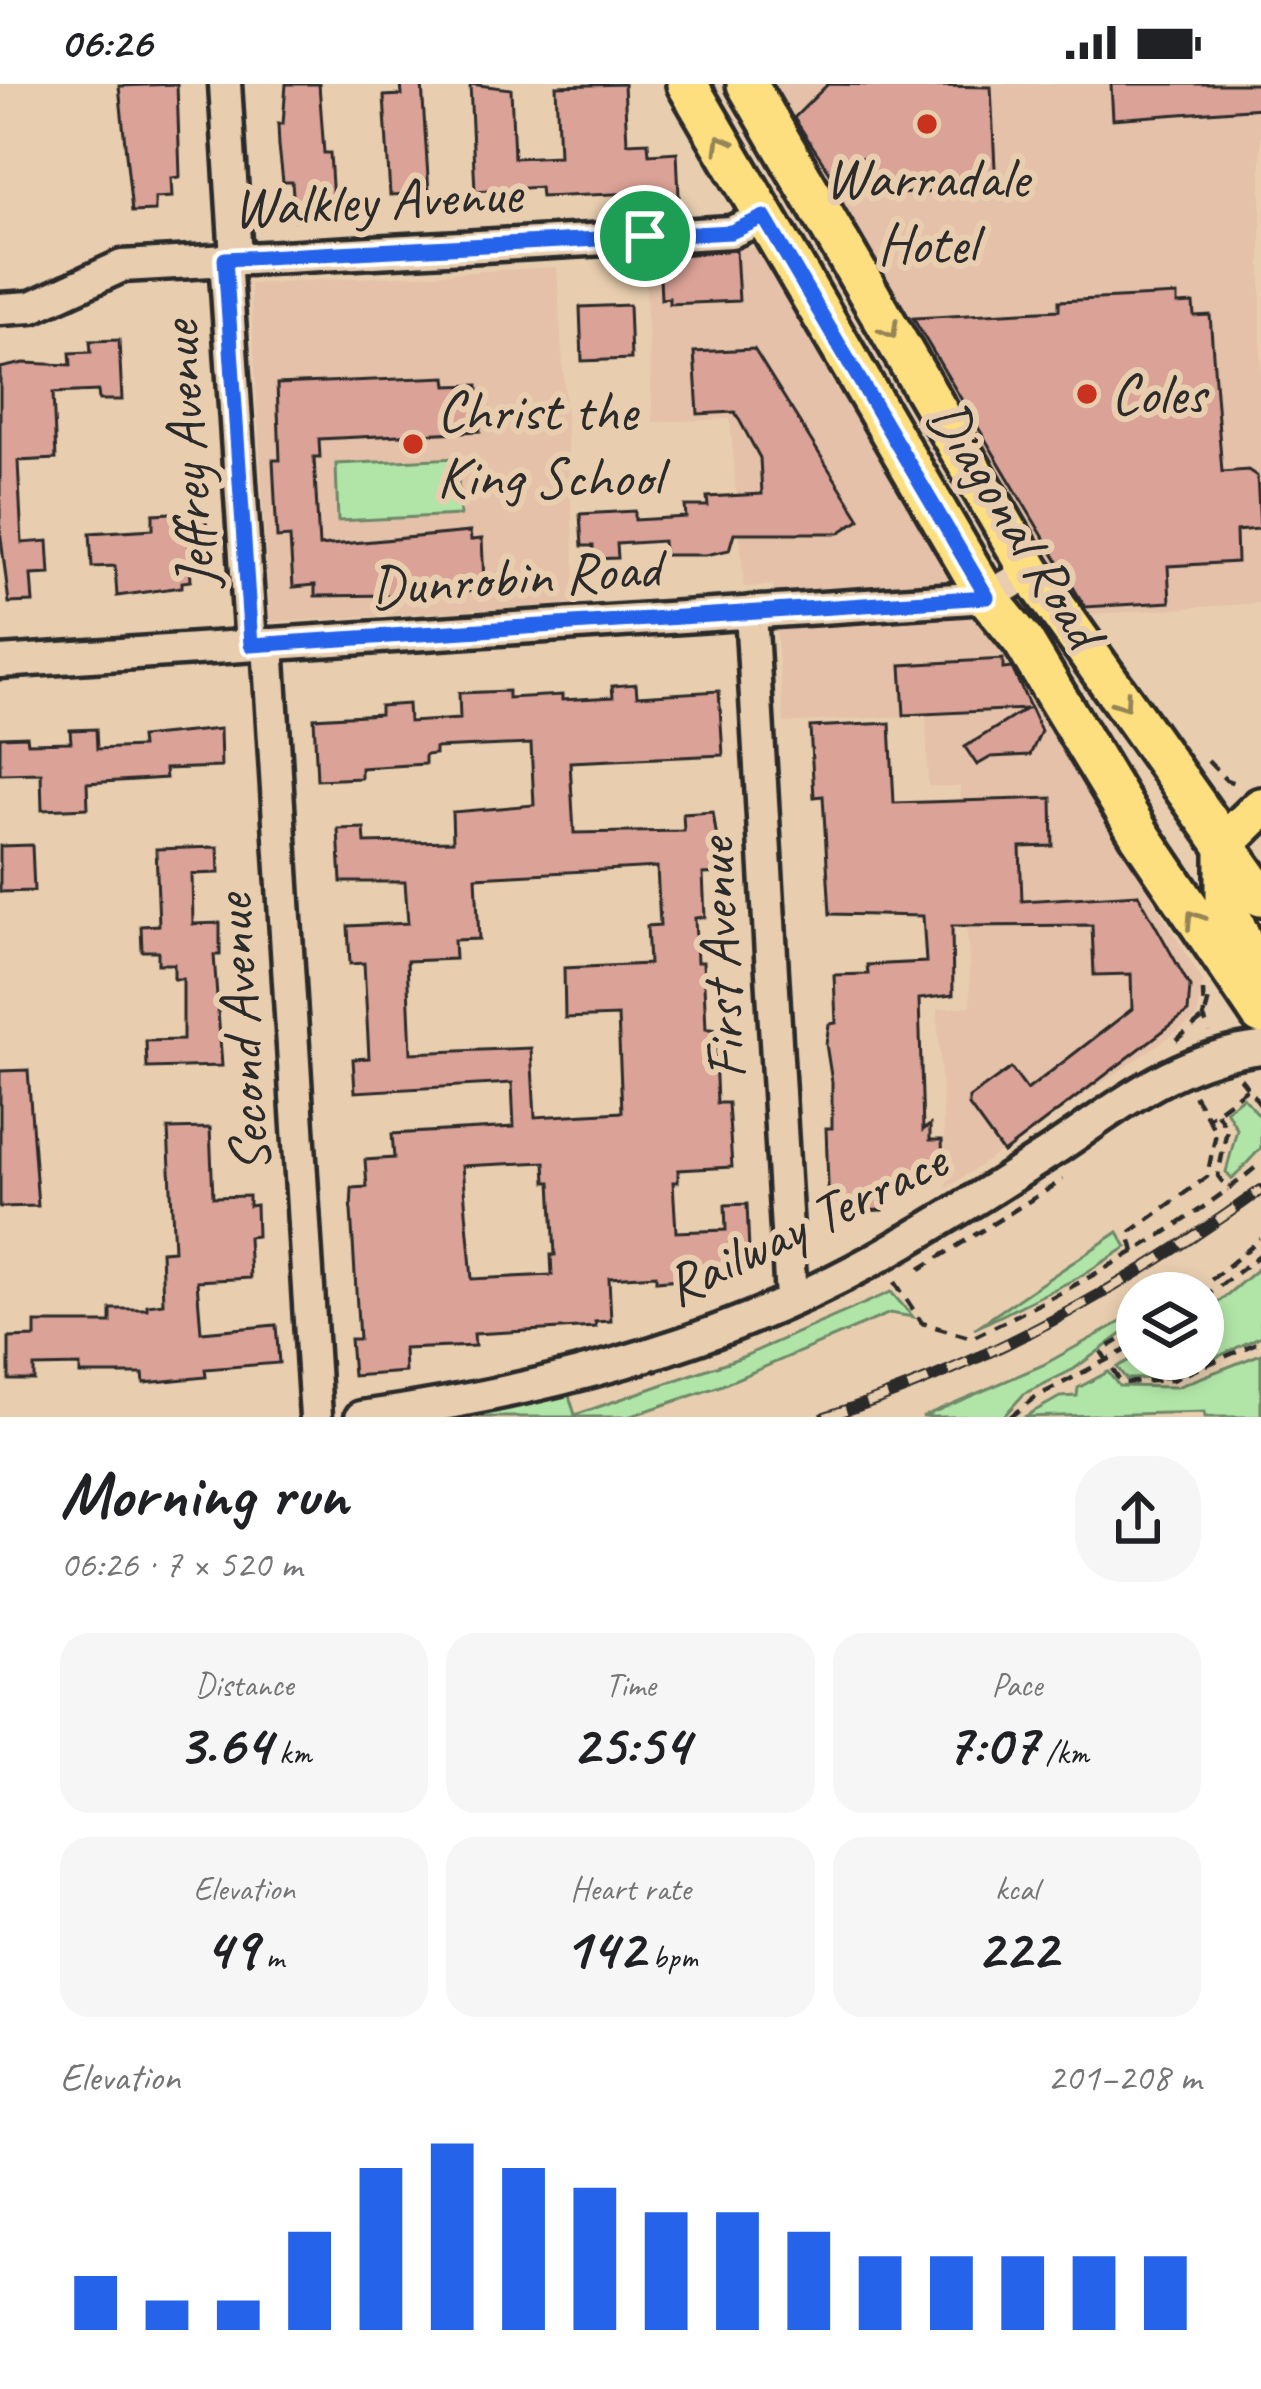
<!DOCTYPE html>
<meta charset="utf-8">
<style>
body{margin:0;font-family:Caveat,sans-serif;background:#f6f6f6;color:#202124;height:100vh;display:flex;flex-direction:column;font-size:45px;white-space:nowrap}
*{box-sizing:border-box;margin:0}
p{font-size:39px;color:#757577}
.icon{flex:none;width:66px;height:66px;fill:none;stroke:currentColor;stroke-width:2;stroke-linecap:round;stroke-linejoin:round}
.map{position:relative;height:1333px;overflow:hidden}
.details{display:flex;flex-direction:column;background:#fff;flex:1}
.details>*{flex:none}
.tools{position:absolute;left:1116px;top:1188px;display:grid;gap:24px}
.tools a{display:grid;place-items:center;width:108px;height:108px;border-radius:50%;background:#fff;box-shadow:0 6px 18px #0003;font-size:60px}
.pin{position:absolute;display:grid;place-items:center;width:102px;height:102px;color:#fff;margin:-51px;border:6px solid #fff;border-radius:50%;box-shadow:0 3px 12px #0007}
.round{display:grid;place-items:center;flex:none;width:126px;height:126px;border-radius:48px;background:#f6f6f6}
.head{display:flex;align-items:center;justify-content:space-between;height:204px;padding:0 60px}
h1{font-size:66px;font-weight:800;line-height:90px}
.figures{display:grid;grid-template-columns:repeat(3,1fr);gap:18px;height:204px;padding:12px 60px}
.figures div{display:grid;align-content:center;border-radius:30px;background:#f6f6f6;text-align:center}
.figures b{font-size:60px;font-weight:800}
.figures small{font-size:33px;font-weight:400}
.figures p{font-size:33px}
.chart{height:336px;padding:24px 60px}
.chart p{display:flex;justify-content:space-between}
.chart svg{width:100%;height:216px;margin-top:12px;stroke:#2563eb;stroke-width:6}
.status{display:flex;justify-content:space-between;align-items:center;height:84px;padding:0 60px;background:#fff;direction:ltr}
.status svg{height:33px;fill:currentColor}
.map>svg:first-child{display:block}
.built{fill:#e4c1a8}
.green{fill:#b1e5a7;stroke:#6e8869;stroke-width:3}
.building{fill:#dba297;stroke:#2b2b2b;stroke-width:3;fill-rule:evenodd}
.lines{fill:none;stroke-linecap:round;stroke-linejoin:round}
.minor-casing{stroke:#2b2b2b;stroke-width:39}
.major-casing{stroke:#2b2b2b;stroke-width:48}
.path{stroke:#2b2b2b;stroke-width:4.5;stroke-dasharray:12 9;stroke-linecap:butt}
.minor{stroke:#e8ceaf;stroke-width:30}
.major{stroke:#fedf80;stroke-width:39}
.rail-casing{stroke:#2b2b2b;stroke-width:12}
.rail{stroke:#e8ceaf;stroke-width:8;stroke-dasharray:22;stroke-linecap:butt}
.oneway{stroke:#948556}
.route-casing{stroke:#fff;stroke-width:24}
.route{stroke:#2563eb;stroke-width:15}
.poi-dot{fill:#c8321e;stroke:#e8ceaf;stroke-width:4.5}
.labels{text-anchor:middle;dominant-baseline:central;stroke-width:12;stroke-linejoin:round;paint-order:stroke}
.poi-label{font-size:57px;fill:#2b2b2b;stroke:#e8ceaf;text-anchor:start}
.street-label{font-size:57px;fill:#2b2b2b;stroke:#e8ceaf}
</style>
<div class="status"><b>06:26</b><svg viewBox="0 0 49 12"><path d="M0 12V9h3v3zM5 12V6h3v6zM10 12V3h3v9zM15 12V0h3v12zM26 1h20v11H26zM47 4h2v5h-2z"/></svg></div>
<div class="map">
<svg width="1261" height="1333" viewBox="0 0 1261 1333">
<rect width="100%" height="100%" fill="#e8ceaf"/>
<filter id="ink" filterUnits="userSpaceOnUse"><feTurbulence type="fractalNoise" baseFrequency=".00833" numOctaves="2"/><feDisplacementMap in="SourceGraphic" scale="24" xChannelSelector="R" yChannelSelector="G"/><feConvolveMatrix kernelMatrix="1 2 1 2 8 2 1 2 1" color-interpolation-filters="sRGB"/></filter>
<g filter="url(#ink)">
<g class="built">
<path d="M763 0H1261V519L1067 532Z"/>
<path d="M759 163 929 451 1203 897 1197 934 947 1104 937 925 971 922 960 702H928L926 631 784 639 773 501 744 503 730 335 653 338 644 170Z"/>
<path d="M557 183 577 520 270 538 250 200Z"/>
</g>
<g class="green">
<path d="M457 374 460 431 338 437 336 380Z"/>
<path d="M1243 1013 1261 1033V1064L1232 1095 1226 1088 1237 1045 1226 1026Z"/>
<path d="M1118 1148 1127 1163 1079 1193 974 1245Z"/>
<path d="M1261 1182V1252L1173 1294 1126 1295 1117 1283 1137 1272 1203 1275V1231Z"/>
<path d="M891 1208 913 1233 890 1229 720 1302 628 1333H470L568 1308 575 1331 742 1273Z"/>
<path d="M1137 1229V1239L1074 1285 1024 1310 1003 1333H922L1043 1281Z"/>
<path d="M1261 1270V1333H1205L1204 1328 1024 1333 1060 1313 1077 1312 1078 1304 1108 1288 1119 1302 1177 1303Z"/>
</g>
<g class="building">
<path d="M177 0 180 93 171 94 172 113 155 114V127L132 128 119 2Z"/>
<path d="M286 0H319L324 69H330L334 134 295 136 292 98H283L279 62 278 40H283Z"/>
<path d="M401 0H422L429 109 390 111 384 12 402 11Z"/>
<path d="M470 0 511 5 514 74 559 72 556 2 624 0 627 59 648 58 649 70 677 68 679 112 638 114 637 109 541 113 540 103 475 107Z"/>
<path d="M828 0 991 3 996 104 881 111 862 74 833 93 794 34Z"/>
<path d="M1111 0H1261V24L1113 35Z"/>
<path d="M736 166 739 217 669 220V214L661 215 659 173Z"/>
<path d="M1177 211V220L1193 219 1194 232 1210 231 1222 388 1248 386 1257 392 1260 445 1236 447 1237 478 1168 482 1170 518 1085 523 913 234 1059 226V217Z"/>
<path d="M629 221 631 275 582 277 580 223Z"/>
<path d="M119 256 122 316H99L98 307 53 309 56 375 18 377 22 459 48 457 50 490 31 491 33 518 9 519 0 446V284L24 279 71 281 70 269 91 268 90 257Z"/>
<path d="M754 265 860 435 839 449H734L729 466 706 471H664L663 457 617 460 618 474 593 475V462H582L580 430 635 427V436L686 433 685 422H708L707 413 762 410 760 374 735 328 698 330 694 268Z"/>
<path d="M446 293 447 302 478 301 480 347 319 355 320 373H314L319 462 470 448 471 456 482 455 484 498H473L474 507 398 511 315 512V501L293 503 290 453 277 454 273 376H280L277 300Z"/>
<path d="M190 428V435L206 434 207 456 189 457 191 497 182 498V503L117 512 115 482 92 483 90 449 153 445V430Z"/>
<path d="M1003 575V585L1012 584 1041 647 1030 671 991 673 977 681 965 663 1026 625 904 631 901 581Z"/>
<path d="M636 600 637 612 719 607 723 671 570 678 574 749 684 747 683 730 713 728 722 789 703 790 705 833 695 834 697 878H703L706 945H714L717 1019H728L732 1083 678 1086V1098H673L676 1148 726 1146 725 1121 747 1120 749 1167 726 1173V1191L656 1197V1191L609 1194 611 1237 595 1238 596 1243 474 1250 475 1262 404 1265 405 1288 353 1292 350 1255H359L351 1126 352 1104 367 1103 365 1076 394 1074 392 1050 514 1043 512 999 355 1008 353 975 369 974 364 879 350 880 348 842 408 839 405 798H341L338 745 364 744 365 759 453 757 452 728 534 721 531 660 435 664V670L425 671V680L361 684V694L317 696 314 634 380 630V622L408 620 409 638 460 635 459 609 508 607V614L562 611V616L613 613 612 602ZM657 783 660 841 647 842 649 880 564 884 565 934 618 932 622 1028 535 1033 531 964 411 969 407 877 455 875 454 856 479 855 476 793ZM545 1078 546 1098H551L555 1171H551L552 1191 472 1195 462 1082Z"/>
<path d="M890 639 894 719 1052 714 1053 762 1020 763 1022 817 1138 810 1190 903 1188 928 1003 1069 969 1022V1014L1011 984 1027 1006 1132 925 1131 890 1094 891 1092 841 952 842 953 911 919 915 923 1046 930 1041V1056H942L943 1079 935 1080 930 1100H921V1106L889 1107 890 1118H882L883 1126 829 1128 826 1044H832V998L826 960 829 940 836 939 834 891 868 890 867 881 926 878 923 832 830 830 823 712 814 713 810 643Z"/>
<path d="M96 645 97 665 141 663 140 653 220 645 221 683 165 685 166 694 87 699 88 724 42 726 41 689 0 690V653L27 652 28 659 71 658 70 646Z"/>
<path d="M32 761 34 807 0 808V762Z"/>
<path d="M218 763 219 789 192 790 193 840 220 839V871H214L222 982 147 984 146 957 183 956V895H174V880H158V867H142L141 842 159 841 156 765Z"/>
<path d="M28 986 38 1122 0 1123V987Z"/>
<path d="M210 1044 213 1113 249 1112V1122L256 1121 257 1152 248 1153 250 1194 197 1197 201 1248 276 1241 279 1279 205 1285 206 1293 144 1299 143 1290H80V1282L34 1283V1296H9V1254L35 1253V1239H111V1225H147V1221L163 1219 161 1167 174 1166 168 1045Z"/>
</g>
<g class="lines">
<defs>
<g id="minor">
<path d="M225 0 236 174"/>
<path d="M225 175 251 561"/>
<path d="M0 225 32 223 122 182 731 148 765 133"/>
<path d="M751 528 791 1215"/>
<path d="M268 560 316 1333"/>
<path d="M0 578 987 513 1031 488"/>
<path d="M361 1333C537 1308 717 1263 873 1176 934 1142 993 1105 1052 1067 1120 1022 1177 973 1261 964"/>
</g>
<g id="major">
<path d="M687 0 987 513 1023 557 1140 751 1261 930"/>
<path d="M747 0 1031 488 1261 812"/>
<path d="M1261 724 1226 758V820L1261 904"/>
</g>
</defs>
<use href="#minor" class="minor-casing"/>
<use href="#major" class="major-casing"/>
<g class="path">
<path d="M1208 677 1226 696 1235 699"/>
<path d="M1203 907 1204 934 1210 948"/>
<path d="M1176 956 1204 934 1209 915"/>
<path d="M1240 994 1261 1021"/>
<path d="M1194 1011 1208 1034 1249 1003"/>
<path d="M1217 1029 1227 1045 1218 1092 1229 1106"/>
<path d="M1134 1168 1129 1149 1207 1093 1216 1049 1208 1034"/>
<path d="M920 1185 1063 1096"/>
<path d="M895 1198 922 1239 972 1254C1073 1203 1174 1152 1261 1079"/>
<path d="M1195 1209 1261 1155"/>
<path d="M1203 1215 1261 1170"/>
<path d="M1137 1246 1101 1267 1121 1299 1172 1296 1261 1257"/>
<path d="M1010 1333 1034 1314 1137 1260"/>
</g>
<use href="#minor" class="minor"/>
<use href="#major" class="major"/>
<defs>
<path id="rail" d="M825 1333C984 1282 1126 1203 1261 1106"/>
</defs>
<use href="#rail" class="rail-casing"/>
<use href="#rail" class="rail"/>
</g>
<defs><path id="oneway-chevron" d="M-2-3.5L2.5 0L-2 3.5" fill="none" stroke-width="1.6" stroke-linecap="round" stroke-linejoin="round" transform="scale(3)"/></defs>
<g class="oneway">
<use href="#oneway-chevron" transform="translate(722 59) rotate(-120)"/>
<use href="#oneway-chevron" transform="translate(890 246) rotate(60)"/>
<use href="#oneway-chevron" transform="translate(1123 618) rotate(55)"/>
<use href="#oneway-chevron" transform="translate(1194 835) rotate(-123)"/>
</g>
</g>
<g class="lines" filter="url(#ink)">
<defs>
<path id="route" d="M764 133 987 513 251 561 225 175 731 148Z"/>
</defs>
<use href="#route" class="route-casing"/>
<use href="#route" class="route"/>
</g>
<g class="poi-dot">
<circle cx="927" cy="40" r="12"/>
<circle cx="1087" cy="310" r="12"/>
<circle cx="413" cy="360" r="12"/>
</g>
<g class="labels">
<g class="poi-label">
<text x="927" y="94" text-anchor="middle">Warradale<tspan x="927" dy="66">Hotel</tspan></text>
<text x="1111" y="310">Coles</text>
<text x="437" y="327">Christ the<tspan x="437" dy="66">King School</tspan></text>
</g>
<g class="street-label">
<text transform="translate(377 116) rotate(-3)">Walkley Avenue</text>
<text transform="translate(187 371) rotate(-94)">Jeffrey Avenue</text>
<text transform="translate(1016 439) rotate(58)">Diagonal Road</text>
<text transform="translate(515 493) rotate(-4)">Dunrobin Road</text>
<text transform="translate(720 875) rotate(-93)">First Avenue</text>
<text transform="translate(241 950) rotate(-94)">Second Avenue</text>
<text transform="translate(805 1139) rotate(-26)">Railway Terrace</text>
</g>
</g>
</svg>
<div class="tools">
<a><svg class="icon" aria-label="layers" viewBox="0 0 24 24"><path d="M12 4l9 5-9 5-9-5zM3 14l9 5 9-5"/></svg></a>
</div>
<div class="pin" style="left:645px;top:152px;background:#1e9e55"><svg class="icon" aria-label="arrive" viewBox="0 0 24 24"><path d="M6 21V4h12l-3 4 3 4H6"/></svg></div>
</div>
<section class="details">
<div class="head"><div><h1>Morning run</h1><p>06:26 · 7 × 520 m</p></div><a class="round"><svg class="icon" aria-label="share" viewBox="0 0 24 24"><path d="M12 15V3M7 8l5-5 5 5M5 13v7h14v-7"/></svg></a></div>
<div class="figures">
<div><p>Distance</p><b>3.64<small> km</small></b></div>
<div><p>Time</p><b>25:54</b></div>
<div><p>Pace</p><b>7:07<small> /km</small></b></div>
</div>
<div class="figures">
<div><p>Elevation</p><b>49<small> m</small></b></div>
<div><p>Heart rate</p><b>142<small> bpm</small></b></div>
<div><p>kcal</p><b>222</b></div>
</div>
<div class="chart"><p><span>Elevation</span>201–208 m</p>
<svg viewBox="0 0 160 44" preserveAspectRatio="none"><path d="M5 44V33M15 44V38M25 44V38M35 44V24M45 44V11M55 44V6M65 44V11M75 44V15M85 44V20M95 44V20M105 44V24M115 44V29M125 44V29M135 44V29M145 44V29M155 44V29"/></svg>
</div>
</section>
